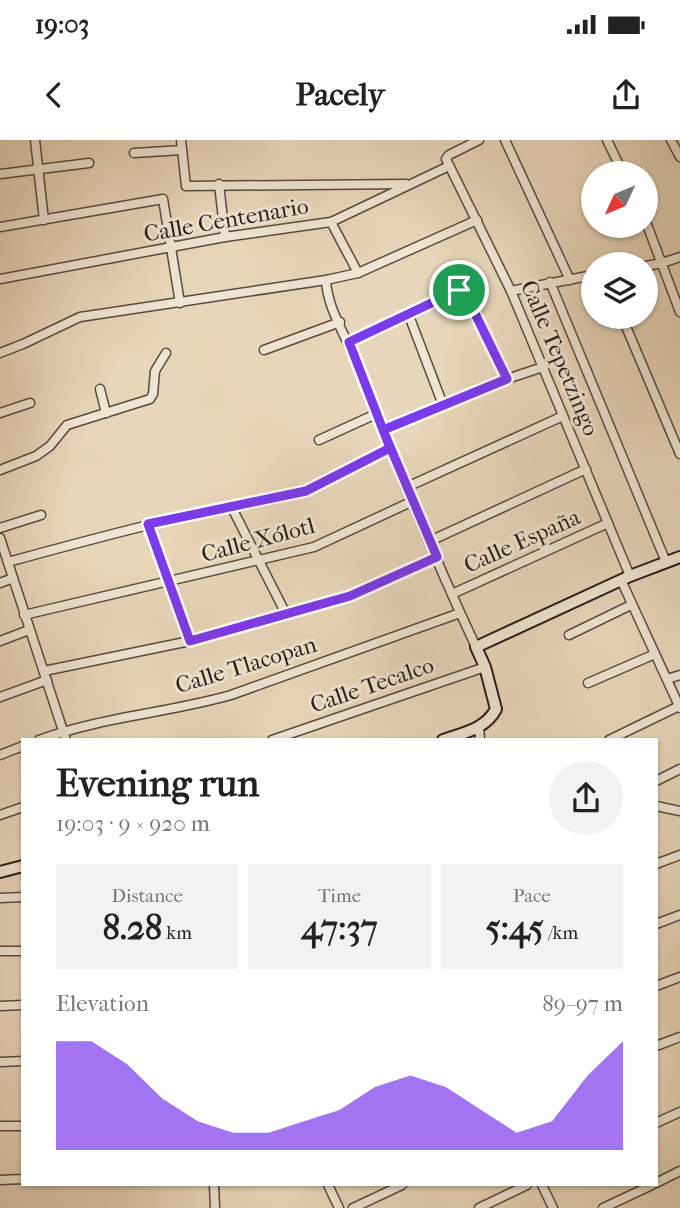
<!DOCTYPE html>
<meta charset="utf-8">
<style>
body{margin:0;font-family:"IM FELL French Canon",serif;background:#f2f2f2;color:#222;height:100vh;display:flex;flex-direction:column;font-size:26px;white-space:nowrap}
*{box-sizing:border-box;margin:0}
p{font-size:23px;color:#767676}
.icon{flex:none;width:38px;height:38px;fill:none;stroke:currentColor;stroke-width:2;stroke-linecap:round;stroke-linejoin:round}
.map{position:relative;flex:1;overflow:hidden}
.panel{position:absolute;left:21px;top:598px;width:637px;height:448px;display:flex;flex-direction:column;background:#fff;border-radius:0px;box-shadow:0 2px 5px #0004}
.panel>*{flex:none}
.needle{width:46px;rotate:226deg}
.buttons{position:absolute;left:581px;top:21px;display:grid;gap:14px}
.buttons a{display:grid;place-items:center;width:77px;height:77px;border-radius:50%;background:#fff;box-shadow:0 2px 5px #0004;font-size:35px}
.pin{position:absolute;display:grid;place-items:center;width:60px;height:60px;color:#fff;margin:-30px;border:4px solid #fff;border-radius:50%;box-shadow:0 2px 7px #0007}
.round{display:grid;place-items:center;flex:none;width:74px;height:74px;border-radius:37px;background:#f2f2f2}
.summary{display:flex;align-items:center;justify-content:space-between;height:119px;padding:0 35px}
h1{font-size:38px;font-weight:700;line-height:52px}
.figures{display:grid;grid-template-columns:repeat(3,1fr);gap:10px;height:119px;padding:7px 35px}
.figures div{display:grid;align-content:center;border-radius:0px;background:#f2f2f2;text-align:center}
.figures b{font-size:35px;font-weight:700}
.figures small{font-size:19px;font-weight:400}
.figures p{font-size:19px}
.chart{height:196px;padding:14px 35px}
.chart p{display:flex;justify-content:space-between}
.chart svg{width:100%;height:126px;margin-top:7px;fill:#7c3aed;opacity:.7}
.status{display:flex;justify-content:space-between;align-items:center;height:49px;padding:0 35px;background:#fff;direction:ltr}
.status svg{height:19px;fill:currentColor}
header{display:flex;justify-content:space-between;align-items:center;height:91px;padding:0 35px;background:#fff;font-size:32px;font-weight:700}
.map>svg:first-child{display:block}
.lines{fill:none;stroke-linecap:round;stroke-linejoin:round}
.street-casing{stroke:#584a3f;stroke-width:11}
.secondary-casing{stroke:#281c16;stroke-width:14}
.street{stroke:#f0e4d2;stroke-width:8}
.secondary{stroke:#f0e4d2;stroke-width:10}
.route-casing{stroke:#fff;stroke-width:14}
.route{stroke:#7c3aed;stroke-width:9}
.labels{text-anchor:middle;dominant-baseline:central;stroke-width:6;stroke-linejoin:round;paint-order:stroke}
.street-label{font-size:23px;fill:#281c16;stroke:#f0e4d2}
</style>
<div class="status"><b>19:03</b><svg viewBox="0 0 49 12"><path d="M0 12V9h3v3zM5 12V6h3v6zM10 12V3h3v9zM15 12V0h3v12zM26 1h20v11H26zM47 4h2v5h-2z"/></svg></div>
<header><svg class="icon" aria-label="back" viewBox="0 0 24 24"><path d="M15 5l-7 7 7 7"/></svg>Pacely<svg class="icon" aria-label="share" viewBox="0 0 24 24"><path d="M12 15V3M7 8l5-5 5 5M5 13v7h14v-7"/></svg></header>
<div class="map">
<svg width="680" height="1068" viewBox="0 0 680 1068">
<rect width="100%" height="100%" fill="#e8d6ba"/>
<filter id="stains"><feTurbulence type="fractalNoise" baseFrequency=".00286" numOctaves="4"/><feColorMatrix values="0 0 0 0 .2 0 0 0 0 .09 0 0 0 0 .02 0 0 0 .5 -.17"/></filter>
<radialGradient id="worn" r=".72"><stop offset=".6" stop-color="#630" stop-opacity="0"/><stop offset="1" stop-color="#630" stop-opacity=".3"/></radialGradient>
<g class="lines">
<defs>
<g id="street">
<path d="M35 0 44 80"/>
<path d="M181 0 186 46 406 44"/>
<path d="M479 0 449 15 446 19 511 151 630 436"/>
<path d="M505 0 570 140"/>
<path d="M607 0 623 33"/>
<path d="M671 0 680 17"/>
<path d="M134 13 182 10"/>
<path d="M0 34 89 23"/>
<path d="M219 44 225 97"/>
<path d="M331 82 358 133"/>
<path d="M646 82 680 172"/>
<path d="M0 87 163 59 180 163"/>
<path d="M646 126 662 123 680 117"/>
<path d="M0 139 225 97 331 82 449 26"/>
<path d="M326 140C327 167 345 194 355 220 392 316 432 413 476 507"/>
<path d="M550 142 666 422"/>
<path d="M511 151 593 135"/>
<path d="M408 173 443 265"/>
<path d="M622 177 680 314"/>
<path d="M349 203 462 150 507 239"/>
<path d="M264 210 340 182"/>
<path d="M0 213 23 204 80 177 326 140 358 133 477 80"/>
<path d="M100 249 106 273"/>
<path d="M0 273 30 263"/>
<path d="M383 290 507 239 543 227"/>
<path d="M319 300 376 274"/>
<path d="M0 330 36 316 50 306 67 285 150 259 153 254 155 231 166 213"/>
<path d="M407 347 563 276"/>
<path d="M231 366 286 474"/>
<path d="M148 385 190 501"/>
<path d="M0 388 41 375"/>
<path d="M0 398 66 600"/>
<path d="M430 401 586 329"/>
<path d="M8 422C70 405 132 388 195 374 232 366 271 362 306 351L390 308"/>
<path d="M621 440 680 568"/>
<path d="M0 443 13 438"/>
<path d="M452 454 608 383"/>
<path d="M24 475 314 407 413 361"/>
<path d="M569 495 631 465"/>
<path d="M0 501 29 490"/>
<path d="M44 531 190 501 339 460 437 417"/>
<path d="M667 539 680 535"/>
<path d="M588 543 655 514"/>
<path d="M0 557 47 540"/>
<path d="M479 587 480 600"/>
<path d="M39 600C101 577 168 573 231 555L460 473"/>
<path d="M272 600 485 527"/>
<path d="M609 600 679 566"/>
<path d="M0 615 23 606"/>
<path d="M656 641 680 629"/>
<path d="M656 666 680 671"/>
<path d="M0 675 23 667"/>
<path d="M656 724 680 715"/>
<path d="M0 758 23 757"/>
<path d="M656 784 680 775"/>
<path d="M0 811H23"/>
<path d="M656 846 680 837"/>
<path d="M0 866 23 865"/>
<path d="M656 906 680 897"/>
<path d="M0 922 23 921"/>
<path d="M656 983 680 972"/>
<path d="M0 986H23"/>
<path d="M0 1040 23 1039"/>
<path d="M656 1043 680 1031"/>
<path d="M214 1045 215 1068"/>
<path d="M328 1045 339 1068"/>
<path d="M542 1045 553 1068"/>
<path d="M353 1068 402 1045"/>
<path d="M479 1068 527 1045"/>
<path d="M603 1068 652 1045"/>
</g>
<g id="secondary">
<path d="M443 600C463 593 486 589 496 569L485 527 476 507 630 436 680 417"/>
<path d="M0 732 23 726"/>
</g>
</defs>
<use href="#street" class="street-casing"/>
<use href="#secondary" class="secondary-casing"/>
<use href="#street" class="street"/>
<use href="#secondary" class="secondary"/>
</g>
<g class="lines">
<defs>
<path id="route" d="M459 150 349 202 390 308 306 351 148 384 190 501 350 456 437 417 383 290 507 239 465 153 459 150"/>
</defs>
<use href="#route" class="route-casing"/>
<use href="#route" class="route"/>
</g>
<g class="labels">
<g class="street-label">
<text transform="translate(226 80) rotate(-10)">Calle Centenario</text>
<text transform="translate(560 218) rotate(67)">Calle Tepetzingo</text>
<text transform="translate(258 400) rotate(-15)">Calle Xólotl</text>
<text transform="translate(522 401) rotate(-24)">Calle España</text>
<text transform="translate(246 525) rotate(-17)">Calle Tlacopan</text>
<text transform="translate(372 545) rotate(-19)">Calle Tecalco</text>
</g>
</g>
<rect width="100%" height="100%" filter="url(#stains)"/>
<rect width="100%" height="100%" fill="url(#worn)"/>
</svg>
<div class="buttons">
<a><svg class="needle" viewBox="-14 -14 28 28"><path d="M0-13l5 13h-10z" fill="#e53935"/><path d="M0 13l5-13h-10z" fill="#767676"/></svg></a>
<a><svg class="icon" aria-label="layers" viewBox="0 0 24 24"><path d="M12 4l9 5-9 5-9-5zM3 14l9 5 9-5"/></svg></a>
</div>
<div class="pin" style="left:459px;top:150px;background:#1e9e55"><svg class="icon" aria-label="arrive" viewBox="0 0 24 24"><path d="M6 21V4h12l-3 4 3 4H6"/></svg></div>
<section class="panel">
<div class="summary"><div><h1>Evening run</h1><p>19:03 · 9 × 920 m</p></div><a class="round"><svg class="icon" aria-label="share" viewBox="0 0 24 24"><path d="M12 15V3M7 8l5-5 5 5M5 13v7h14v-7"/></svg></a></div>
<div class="figures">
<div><p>Distance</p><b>8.28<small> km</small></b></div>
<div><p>Time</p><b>47:37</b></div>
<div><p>Pace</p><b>5:45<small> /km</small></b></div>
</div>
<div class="chart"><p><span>Elevation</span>89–97 m</p>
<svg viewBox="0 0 160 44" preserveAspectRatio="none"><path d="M0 44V6L10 6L20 14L30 26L40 34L50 38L60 38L70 34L80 30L90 22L100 18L110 22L120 30L130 38L140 34L150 18L160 6V44z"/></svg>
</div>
</section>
</div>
